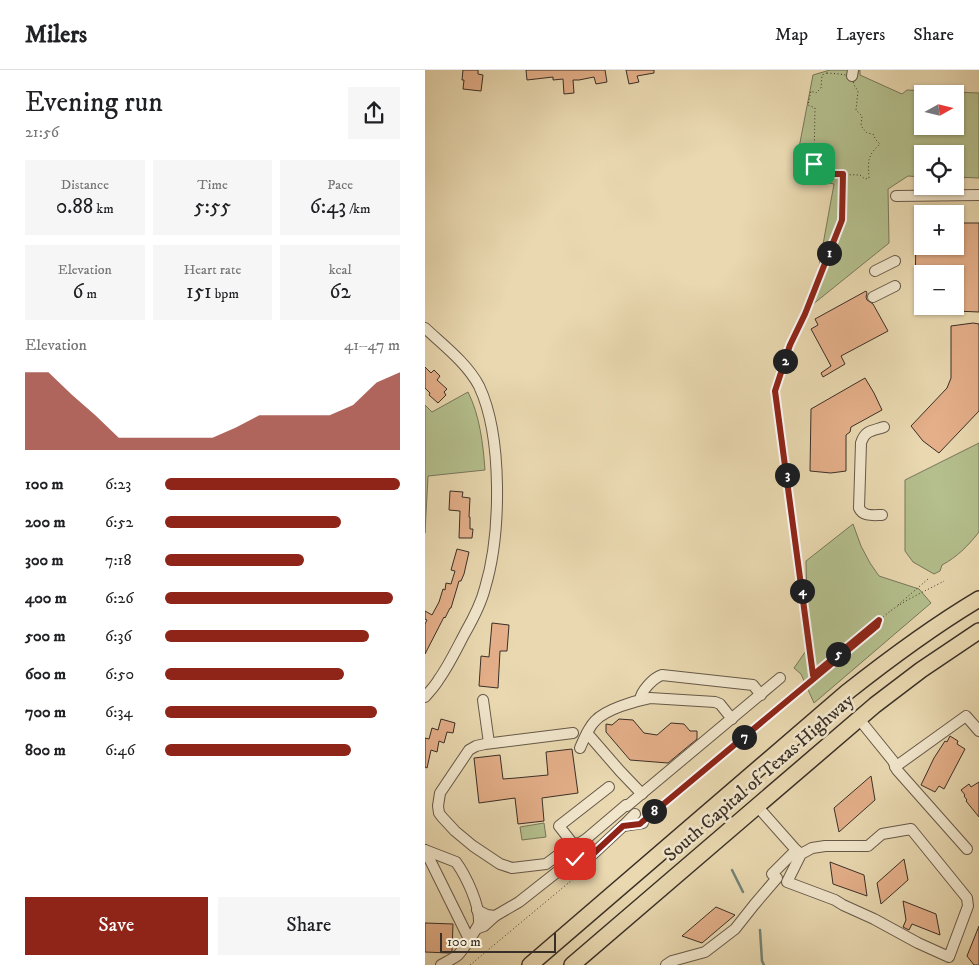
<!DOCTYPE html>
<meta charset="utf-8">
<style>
body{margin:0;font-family:"IM FELL DW Pica",serif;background:#f6f6f6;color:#202124;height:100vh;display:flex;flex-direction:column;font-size:19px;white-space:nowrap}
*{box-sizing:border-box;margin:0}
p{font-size:16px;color:#757577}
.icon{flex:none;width:28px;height:28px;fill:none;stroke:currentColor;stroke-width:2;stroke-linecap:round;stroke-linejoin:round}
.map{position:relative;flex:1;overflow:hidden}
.details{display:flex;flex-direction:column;background:#fff;width:425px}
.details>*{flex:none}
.needle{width:32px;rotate:82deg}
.tools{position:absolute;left:489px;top:15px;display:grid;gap:10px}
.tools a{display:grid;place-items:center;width:50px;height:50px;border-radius:0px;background:#fff;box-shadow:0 1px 4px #0004;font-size:25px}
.scale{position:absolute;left:15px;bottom:12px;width:116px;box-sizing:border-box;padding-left:5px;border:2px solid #3a2f26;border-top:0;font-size:14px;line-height:18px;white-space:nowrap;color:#3a2f26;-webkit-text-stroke:4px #f1e6cc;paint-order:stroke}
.pin{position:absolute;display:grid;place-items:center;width:42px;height:42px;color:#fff;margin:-21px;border-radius:10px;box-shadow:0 2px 8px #0006}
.km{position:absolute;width:25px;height:25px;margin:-12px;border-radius:50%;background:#222;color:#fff;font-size:14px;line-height:25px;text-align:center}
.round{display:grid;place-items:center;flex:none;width:52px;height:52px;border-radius:0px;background:#f6f6f6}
.headline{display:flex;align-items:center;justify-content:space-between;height:85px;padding:0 25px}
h1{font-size:28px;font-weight:600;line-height:38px}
.stats{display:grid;grid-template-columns:repeat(3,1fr);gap:8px;height:85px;padding:5px 25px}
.stats div{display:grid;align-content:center;border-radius:0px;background:#f6f6f6;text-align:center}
.stats b{font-size:21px;font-weight:600}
.stats small{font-size:14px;font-weight:400}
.stats p{font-size:14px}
.chart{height:140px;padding:10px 25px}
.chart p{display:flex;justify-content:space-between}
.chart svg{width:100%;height:90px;margin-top:5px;fill:#8f2418;opacity:.7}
.button{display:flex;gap:10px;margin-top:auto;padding:10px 25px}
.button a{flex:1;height:58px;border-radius:0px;background:#8f2418;color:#fff;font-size:20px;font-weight:600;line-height:58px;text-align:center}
.button a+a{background:#f6f6f6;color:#202124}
ul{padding:0 25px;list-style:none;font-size:16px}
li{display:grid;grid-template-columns:80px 60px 1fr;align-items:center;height:38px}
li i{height:12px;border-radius:6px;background:#8f2418}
header{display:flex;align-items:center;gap:30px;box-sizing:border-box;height:70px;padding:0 25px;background:#fff;border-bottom:1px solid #e0e0e0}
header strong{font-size:24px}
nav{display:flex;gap:28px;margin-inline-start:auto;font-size:18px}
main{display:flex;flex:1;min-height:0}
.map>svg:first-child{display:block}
.green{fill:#b4bf8d;stroke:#77775a;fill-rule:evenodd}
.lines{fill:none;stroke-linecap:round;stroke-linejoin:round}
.stream{stroke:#728275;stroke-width:2.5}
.building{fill:#e4af89;stroke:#3a2f26}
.minor-casing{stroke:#665948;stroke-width:12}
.highway-casing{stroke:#3a2f26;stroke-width:18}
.path{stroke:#3a2f26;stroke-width:1;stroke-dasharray:1 2.5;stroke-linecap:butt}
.minor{stroke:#f1e6cc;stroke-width:10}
.highway{stroke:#e9d8b0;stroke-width:15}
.route-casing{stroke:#fff;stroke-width:10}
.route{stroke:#8f2418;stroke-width:6}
.labels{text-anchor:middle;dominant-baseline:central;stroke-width:5;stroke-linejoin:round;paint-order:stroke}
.street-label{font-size:19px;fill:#3a2f26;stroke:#f1e6cc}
</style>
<header>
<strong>Milers</strong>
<nav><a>Map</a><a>Layers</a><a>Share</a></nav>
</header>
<main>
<section class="details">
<div class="headline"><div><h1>Evening run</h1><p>21:56</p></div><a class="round"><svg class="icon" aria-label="share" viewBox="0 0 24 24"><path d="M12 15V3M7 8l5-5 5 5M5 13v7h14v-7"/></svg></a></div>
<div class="stats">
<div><p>Distance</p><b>0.88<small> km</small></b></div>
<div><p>Time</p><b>5:55</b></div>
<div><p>Pace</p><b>6:43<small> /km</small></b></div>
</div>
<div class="stats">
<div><p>Elevation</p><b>6<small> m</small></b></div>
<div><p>Heart rate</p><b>151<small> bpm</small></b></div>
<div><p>kcal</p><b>62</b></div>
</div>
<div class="chart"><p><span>Elevation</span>41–47 m</p>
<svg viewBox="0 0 160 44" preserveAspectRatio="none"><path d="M0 44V6L10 6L20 17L30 27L40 38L50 38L60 38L70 38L80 38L90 33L100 27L110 27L120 27L130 27L140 22L150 11L160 6V44z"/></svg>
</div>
<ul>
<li><b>100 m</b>6:23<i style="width:100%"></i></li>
<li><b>200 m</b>6:52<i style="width:75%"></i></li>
<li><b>300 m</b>7:18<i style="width:59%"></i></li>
<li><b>400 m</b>6:26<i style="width:97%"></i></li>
<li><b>500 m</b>6:36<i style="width:87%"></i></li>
<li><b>600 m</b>6:50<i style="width:76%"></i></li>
<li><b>700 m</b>6:34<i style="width:90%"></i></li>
<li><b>800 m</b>6:46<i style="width:79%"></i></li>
</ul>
<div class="button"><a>Save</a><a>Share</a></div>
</section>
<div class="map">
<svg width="554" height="895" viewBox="0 0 554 895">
<rect width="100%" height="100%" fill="#e9d8b0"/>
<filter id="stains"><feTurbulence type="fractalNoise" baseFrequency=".004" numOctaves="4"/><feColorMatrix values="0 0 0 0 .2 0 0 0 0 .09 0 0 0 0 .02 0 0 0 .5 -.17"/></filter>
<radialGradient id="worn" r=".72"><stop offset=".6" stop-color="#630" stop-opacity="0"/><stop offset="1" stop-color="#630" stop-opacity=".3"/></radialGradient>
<g class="green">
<path d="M405 0H435V5L477 24 482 20 554 23V108L530 107V84H498L497 107 483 106 463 119 464 173 387 235 409 114 394 111 373 83 388 5ZM498 24H530V56H498Z"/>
<path d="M43 322C55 346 58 374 60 400L3 406 0 463V335L7 342Z"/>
<path d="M554 373V462C543 476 532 487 517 495L515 501 509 504 488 492 480 481V410Z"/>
<path d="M428 454 436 476 445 493 454 506 494 519 506 533 389 633 376 604 369 598 383 578 381 491Z"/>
<path d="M119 753 121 767 97 770 95 757Z"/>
</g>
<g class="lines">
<g class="stream">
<path d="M307 800 318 822"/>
<path d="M335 860 337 891 339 895"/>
</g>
</g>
<g class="building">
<path d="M38 0H53V4L58 5 56 21 38 19 39 10H37Z"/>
<path d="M101 0H180L182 12 171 14 169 7 154 10H148L149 23 139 24 138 9 128 10V7L102 10Z"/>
<path d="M201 0H229V3L212 6 214 12 204 14Z"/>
<path d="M491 153H498V176H530V153H554V242L530 241V204H498V241H490Z"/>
<path d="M441 221 442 223 441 227 442 230 448 234 463 261 416 286 420 294 398 307 396 303 406 296 386 259 393 255 390 249Z"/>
<path d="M548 253 554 254V341L514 383 498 371 486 356 522 318 526 308V256Z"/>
<path d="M0 297 6 303 9 300 15 306 12 310 22 319 19 322 21 325 13 333 4 325 5 323 0 318Z"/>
<path d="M440 308 449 323 457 340 426 357 425 362 421 365V401L406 403 385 401 386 339Z"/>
<path d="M25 421 38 422 37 427 45 428 44 447H45V459H48L47 468H34L35 441 24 440Z"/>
<path d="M32 479 44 482 39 504 36 511H34L26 538H25L20 548 19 547 0 584V554L2 550 0 549V541L7 545 14 532 18 519 20 520 21 513 26 514 30 501 26 500Z"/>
<path d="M67 553 84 555 82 581H75L73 618 54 616 56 586 64 587Z"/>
<path d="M16 649 30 653 28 663 22 662 19 673 14 671 12 682 6 680 2 698 0 697V668L4 669 7 658 13 660Z"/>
<path d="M194 649 208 650 219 663 232 665 246 653 259 654 265 661H272V669L243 693 205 690 181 662V654L187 655Z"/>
<path d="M525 666 533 671 532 674 540 679 519 719 514 716 510 722 496 715 509 688 520 671 522 672Z"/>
<path d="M147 679 153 723 117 728 119 751 93 754 90 728 54 733 49 688 75 685 78 709 91 708 123 705 121 682Z"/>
<path d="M446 706 450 730 414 762 409 738Z"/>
<path d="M554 712V747L541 731 542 730 539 726 540 725 536 720 544 714 546 717Z"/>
<path d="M479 789 483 810 456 834 452 813Z"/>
<path d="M405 792 439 805 442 826 408 814Z"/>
<path d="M478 831 511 844 515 865 487 854 484 860 478 857 481 850Z"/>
<path d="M291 837 310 845 277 873 257 866Z"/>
<path d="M0 853 28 854 27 881 24 883 0 882Z"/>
<path d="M554 856V895H549L542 886Z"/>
</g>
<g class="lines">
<defs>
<g id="minor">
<path d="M427 6 428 0"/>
<path d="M471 126 554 125"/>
<path d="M450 201 470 191"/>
<path d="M448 227 470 216"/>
<path d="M0 258C18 275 42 293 54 316 78 367 76 465 60 518 56 534 48 549 40 563 32 578 24 595 14 609 10 616 5 621 0 627"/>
<path d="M457 445C449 445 438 447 434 438L436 373C440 360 447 361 459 357"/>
<path d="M58 630 64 673"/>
<path d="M215 630C216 621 228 608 237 605L328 615 336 625"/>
<path d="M434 649 468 691 472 700 542 779"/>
<path d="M148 663 60 674 51 676 44 680 15 723 13 736 14 743 17 747 30 761 48 776 75 794 87 798 121 794 148 774 155 773 161 769 201 735"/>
<path d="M162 663 195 701 217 724"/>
<path d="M155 678C159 669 163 658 170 651 181 639 210 631 225 628L290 632 295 634 307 649"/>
<path d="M470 697 541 646 554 661"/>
<path d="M202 736 355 608"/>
<path d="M210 744 198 756 218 753"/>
<path d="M148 774 134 756 184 717"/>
<path d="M0 780 31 792C41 806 55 835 54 853 53 858 37 881 33 885 28 889 21 892 16 895"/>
<path d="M0 780 44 869"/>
<path d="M371 780 376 784 362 812 410 830 418 835 449 849 493 873 524 887 543 836 542 828 486 759 457 764 443 776H400L387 778 376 784"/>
<path d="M70 846 94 832 146 791 168 784 198 756"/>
<path d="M51 859 59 856 70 846 62 845 52 840"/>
<path d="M241 895 247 891 280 882 310 859 329 835 352 808 347 804 371 780 332 736"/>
</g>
<g id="highway">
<path d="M105 895 421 623C464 589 507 557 554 529"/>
<path d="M147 895 450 635 496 600 554 561"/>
</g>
</defs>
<use href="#minor" class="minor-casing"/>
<use href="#highway" class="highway-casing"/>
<g class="path">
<path d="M402 3 414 4 427 6 429 15 433 21 431 40 437 46 436 56 442 63 448 64 451 70 455 74C442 86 443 91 444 108L440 109 435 105 394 104 389 94 390 38 383 35 386 21 391 23 396 18 397 5Z"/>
<path d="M419 105 417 150 380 244 365 275 350 321 389 605 454 550"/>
<path d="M473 535 503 509"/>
<path d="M224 746 452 556C458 539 503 520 519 511"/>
<path d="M45 895 165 795"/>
</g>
<use href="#minor" class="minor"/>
<use href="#highway" class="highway"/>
</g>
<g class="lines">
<defs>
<path id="route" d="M150 789 168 784 198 756 215 754 217 752 452 556 454 550 388 605 350 321 365 275 380 244 417 150 418 104H394L389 94"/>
</defs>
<use href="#route" class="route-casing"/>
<use href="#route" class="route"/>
</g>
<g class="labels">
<g class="street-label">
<text transform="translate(334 708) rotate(-41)">South Capital of Texas Highway</text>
</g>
</g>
<rect width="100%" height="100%" filter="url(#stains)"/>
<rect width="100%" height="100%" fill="url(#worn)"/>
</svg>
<div class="tools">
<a><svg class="needle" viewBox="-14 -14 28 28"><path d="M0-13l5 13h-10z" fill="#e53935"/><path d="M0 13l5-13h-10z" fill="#757577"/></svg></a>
<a><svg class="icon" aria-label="locate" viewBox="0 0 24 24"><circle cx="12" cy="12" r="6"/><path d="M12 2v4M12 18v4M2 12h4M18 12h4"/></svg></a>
<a>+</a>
<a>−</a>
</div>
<div class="scale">100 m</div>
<div class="pin" style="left:389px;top:94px;background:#1e9e55"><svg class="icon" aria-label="arrive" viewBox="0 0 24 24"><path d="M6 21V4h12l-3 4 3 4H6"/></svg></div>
<div class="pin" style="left:150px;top:789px;background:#d93025"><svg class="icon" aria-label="check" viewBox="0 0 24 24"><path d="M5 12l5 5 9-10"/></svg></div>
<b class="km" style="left:404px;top:183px">1</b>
<b class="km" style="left:360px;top:291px">2</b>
<b class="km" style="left:362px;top:405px">3</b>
<b class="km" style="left:377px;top:521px">4</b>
<b class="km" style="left:413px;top:584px">5</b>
<b class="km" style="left:319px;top:667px">7</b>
<b class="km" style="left:229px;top:741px">8</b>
</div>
</main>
